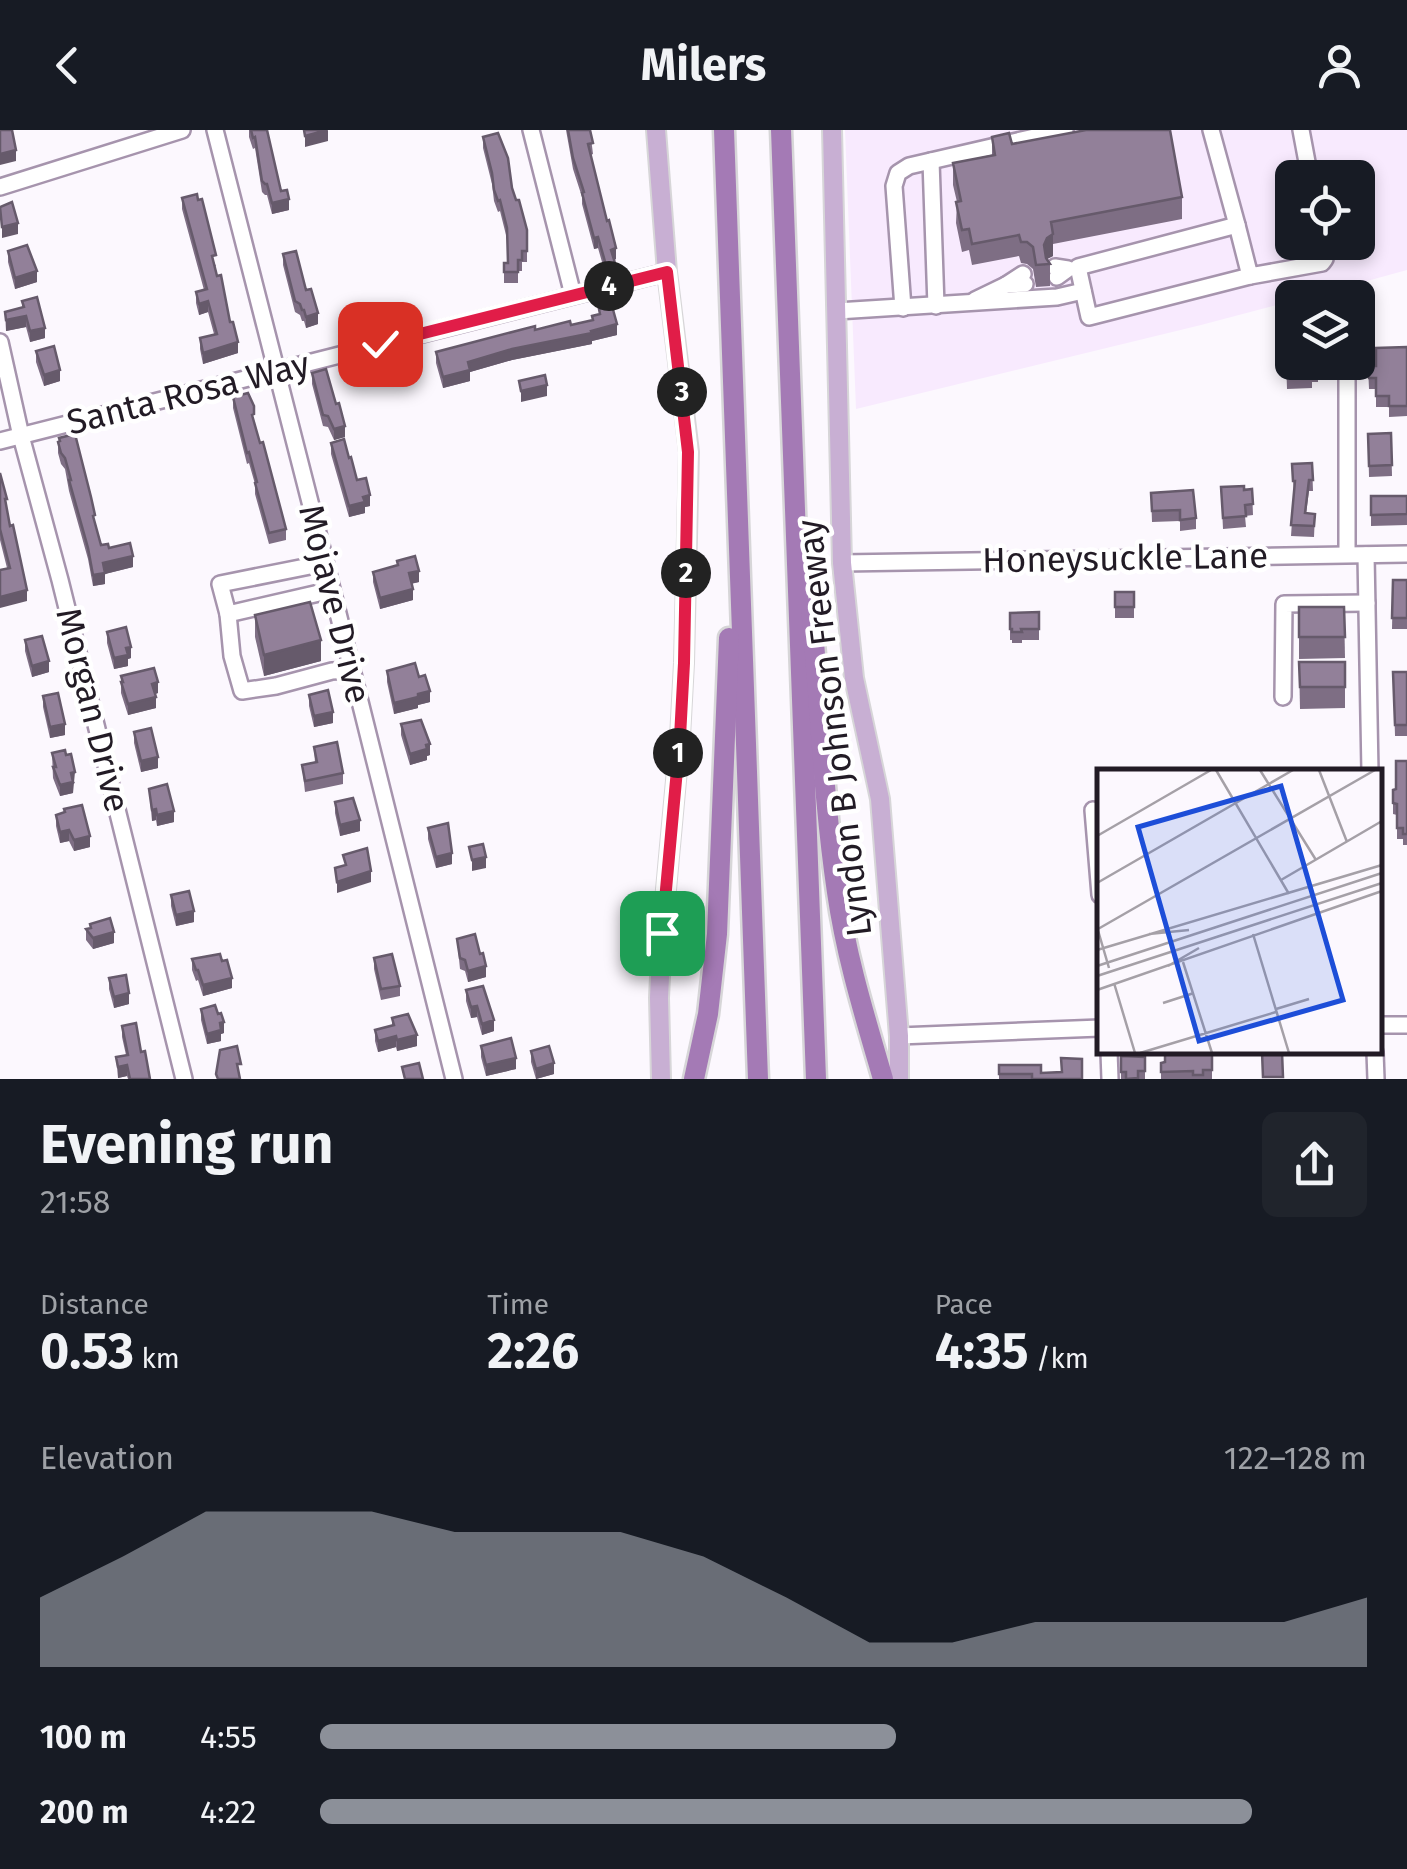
<!DOCTYPE html>
<meta charset="utf-8">
<style>
body{margin:0;font-family:"Fira Sans",sans-serif;background:#20242c;color:#f1f3f6;height:100vh;display:flex;flex-direction:column;font-size:38px;white-space:nowrap}
*{box-sizing:border-box;margin:0}
p{font-size:32px;color:#9ea1a6}
.icon{flex:none;width:55px;height:55px;fill:none;stroke:currentColor;stroke-width:2;stroke-linecap:round;stroke-linejoin:round}
.map{position:relative;height:949px;overflow:hidden}
.panel{display:flex;flex-direction:column;background:#171b24;flex:1}
.panel>*{flex:none}
.buttons{position:absolute;left:1275px;top:30px;display:grid;gap:20px}
.buttons a{display:grid;place-items:center;width:100px;height:100px;border-radius:15px;background:#171b24;box-shadow:0 5px 15px #0003;font-size:50px}
.pin{position:absolute;display:grid;place-items:center;width:85px;height:85px;color:#fff;margin:-42px;border-radius:20px;box-shadow:0 5px 15px #0006}
.km{position:absolute;width:50px;height:50px;margin:-25px;border-radius:50%;background:#222;color:#fff;font-size:28px;line-height:50px;text-align:center}
.round{display:grid;place-items:center;flex:none;width:105px;height:105px;border-radius:15px;background:#20242c}
.head{display:flex;align-items:center;justify-content:space-between;height:170px;padding:0 40px}
h1{font-size:55px;font-weight:700;line-height:75px}
.figures{display:grid;grid-template-columns:repeat(3,1fr);gap:15px;height:170px;padding:10px 40px}
.figures div{display:grid;align-content:center}
.figures b{font-size:50px;font-weight:700}
.figures small{font-size:28px;font-weight:400}
.figures p{font-size:28px}
.chart{height:280px;padding:20px 40px}
.chart p{display:flex;justify-content:space-between}
.chart svg{width:100%;height:180px;margin-top:10px;fill:#8c9099;opacity:.7}
ul{padding:0 40px;list-style:none;font-size:32px}
li{display:grid;grid-template-columns:160px 120px 1fr;align-items:center;height:75px}
li i{height:25px;border-radius:12px;background:#8c9099}
header{display:flex;justify-content:space-between;align-items:center;height:130px;padding:0 40px;background:#171b24;font-size:45px;font-weight:700}
.map>svg:first-child{display:block}
.built{fill:#f8eafe;fill-rule:evenodd}
.lines{fill:none;stroke-linecap:round;stroke-linejoin:round}
.minor-casing{stroke:#a694ad;stroke-width:20}
.major-casing{stroke:#d7d6d8;stroke-width:22}
.highway-casing{stroke:#d7d6d8;stroke-width:25}
.minor{stroke:#fff;stroke-width:15}
.major{stroke:#c8afd3;stroke-width:18}
.highway{stroke:#a47ab5;stroke-width:20}
.wall{fill:#7e6e84}
.shaded-wall{fill:#665a6b}
.building{fill:#928099;stroke:#665a6b;stroke-width:2.5}
.route-casing{stroke:#fff;stroke-width:20}
.route{stroke:#e11d48;stroke-width:12}
.labels{text-anchor:middle;dominant-baseline:central;stroke-width:9;stroke-linejoin:round;paint-order:stroke}
.street-label{font-size:35px;fill:#221b25;stroke:#fff}
.inset-road{fill:none;stroke:#a5a0a7;stroke-width:2.5}
.view{fill:#1d4ed8;fill-opacity:0.15;stroke:#1d4ed8;stroke-width:5}
.inset-edge{fill:none;stroke:#221b25;stroke-width:5}
</style>
<header><svg class="icon" aria-label="back" viewBox="0 0 24 24"><path d="M15 5l-7 7 7 7"/></svg>Milers<svg class="icon" aria-label="person" viewBox="0 0 24 24"><circle cx="12" cy="8" r="4"/><path d="M4 21q1-7 8-7t8 7"/></svg></header>
<div class="map">
<svg width="1407" height="949" viewBox="0 0 1407 949">
<rect width="100%" height="100%" fill="#fcf8fe"/>
<path class="built" d="M845 0H1407V140L1367 151 1366 154 1307 167 1292 168V171L1201 195 856 279ZM1292 48H1358V112H1292Z"/>
<g class="lines">
<defs>
<g id="minor">
<path d="M215 0 321 415 454 949"/>
<path d="M531 0 573 165"/>
<path d="M1211 0 1237 95 1078 137 1089 187 1250 146"/>
<path d="M1301 0 1310 48"/>
<path d="M931 31 936 176"/>
<path d="M0 57 182 0"/>
<path d="M1237 95 1250 146 1322 133 1325 129 1322 112"/>
<path d="M1055 137 1068 139 1057 147"/>
<path d="M1023 144 1006 155 1025 154"/>
<path d="M975 170 1006 155"/>
<path d="M903 178 894 56 898 43 909 36 1065 0"/>
<path d="M837 181 1057 167 1083 161"/>
<path d="M0 212 21 306 60 450 184 949"/>
<path d="M0 311 667 142"/>
<path d="M1347 424V232"/>
<path d="M1366 425 1370 642"/>
<path d="M325 433 220 454 228 484 332 460"/>
<path d="M842 433 1407 424"/>
<path d="M228 484 232 526 242 561 276 556 332 541 351 540"/>
<path d="M1283 567 1284 474 1367 473"/>
<path d="M1093 680 1100 765"/>
<path d="M1380 895H1407"/>
<path d="M899 906 1100 898"/>
<path d="M1109 922 1110 949"/>
<path d="M1375 922 1376 949"/>
</g>
<g id="major">
<path d="M656 0 667 142 689 322 684 533 680 607 662 803 659 868 661 949"/>
<path d="M832 0 842 433 854 548 880 669 899 906V949"/>
</g>
<g id="highway">
<path d="M724 0 758 949"/>
<path d="M781 0 816 949"/>
<path d="M811 478C820 572 823 668 837 762 846 826 865 887 883 949"/>
<path d="M694 949 708 884 717 804 729 508"/>
</g>
</defs>
<use href="#minor" class="minor-casing"/>
<use href="#major" class="major-casing"/>
<use href="#highway" class="highway-casing"/>
<use href="#minor" class="minor"/>
<use href="#major" class="major"/>
<use href="#highway" class="highway"/>
</g>
<g class="wall">
<path d="M249 0H267L281 61 289 80 272 84 267 65H265L262 62 255 18 253 19 249 7Z"/>
<path d="M566 0H590L593 24 591 25 616 129 614 130 615 144 606 146 598 118 594 119 582 74V67L573 39Z"/>
<path d="M483 7 512 58 527 100V132H522V141H518V153H504V133H508L507 109 500 81 498 82 494 71 492 54 483 18Z"/>
<path d="M992 7 1012 14 1182 67V89L1053 114V126L1047 129 1050 134V156L1036 157 1033 139 1027 134 1021 133 1019 126 972 135 969 120 962 122 956 93 957 72 953 55V33L992 26Z"/>
<path d="M182 68 216 136H215L238 223 203 234 200 219V208L214 204 208 182 199 185 196 173V162L204 160 182 79Z"/>
<path d="M8 121 37 152 15 159 8 132Z"/>
<path d="M283 124 306 160 318 194 306 198 304 191H302L300 185 295 182 283 135Z"/>
<path d="M22 171 45 208 30 212 26 197 6 201 5 182 22 178Z"/>
<path d="M599 179 617 205 592 211V214L512 230 470 242V251L443 258 436 233V222L535 200 571 195 592 190V186L599 184Z"/>
<path d="M1286 182H1292V210L1287 209Z"/>
<path d="M1407 217V286L1389 287V277H1376V259H1369L1368 236H1376Z"/>
<path d="M36 221 60 251 44 256 36 232Z"/>
<path d="M1286 228 1292 232H1318V252H1312V258L1287 259Z"/>
<path d="M312 243 336 274 345 307 334 310 328 297 323 296 312 254Z"/>
<path d="M233 267 254 292 286 399V410L269 414 255 364V354L249 333 247 334 233 278Z"/>
<path d="M1391 303 1392 346 1369 347 1368 304Z"/>
<path d="M58 312 95 395 101 415 109 418 133 437 105 444V454L93 456 88 429 69 361 65 339 61 334 58 323Z"/>
<path d="M331 313 349 328 357 350 370 376 365 377V383L349 387 331 324Z"/>
<path d="M1312 333 1313 361H1309L1306 384H1315L1314 407 1291 406 1294 362 1292 334Z"/>
<path d="M0 343 7 380 27 471 7 438 0 410Z"/>
<path d="M1221 357 1252 359 1253 385 1245 386 1246 397 1223 399Z"/>
<path d="M1151 363 1196 388V399L1180 401V391L1152 392Z"/>
<path d="M1371 366H1407V395L1371 396Z"/>
<path d="M397 431 419 452 411 454 413 470 380 479 373 452V442L397 435Z"/>
<path d="M1393 450H1407V499H1392Z"/>
<rect x="1115" y="462" width="19" height="26"/>
<path d="M1299 477H1344L1345 528 1299 529Z"/>
<path d="M1039 482V510H1022V513H1012V510H1010V483Z"/>
<path d="M255 485 321 531 264 546 255 507Z"/>
<path d="M107 502 131 528 128 529V536L114 539 107 513Z"/>
<path d="M25 510 49 542 32 547 25 521Z"/>
<path d="M1299 532H1345V578L1300 579Z"/>
<path d="M387 541 419 547 430 572 418 575V578L394 584 387 552Z"/>
<path d="M1393 542H1407V606H1395Z"/>
<path d="M121 546 158 563 155 564 156 578 128 585 121 563Z"/>
<path d="M309 565 333 593 314 597 309 576Z"/>
<path d="M43 566 65 605 50 608 43 577Z"/>
<path d="M401 594 430 625 427 626V630L410 635 401 605Z"/>
<path d="M134 602 158 638 141 642 134 613Z"/>
<path d="M314 617 343 643V654L305 662 302 635 315 633Z"/>
<path d="M52 623 75 653 73 654V663L60 666 53 648Z"/>
<path d="M1407 631V715H1403V709H1397V685L1393 684V660L1396 659Z"/>
<path d="M149 659 174 692 157 696 156 690 152 691Z"/>
<path d="M335 672 360 701 340 706 335 683Z"/>
<path d="M56 685 90 717 74 721 69 711 60 713 56 696Z"/>
<path d="M428 698 452 734 436 738 428 709Z"/>
<path d="M171 765 194 792 176 796 171 776Z"/>
<path d="M90 794 114 813 93 819 86 810V799L90 798Z"/>
<path d="M457 809 480 824 486 847 468 852 465 841 460 839Z"/>
<path d="M207 827 222 831 232 858 203 866 198 850 196 851 192 840V829Z"/>
<path d="M374 828 400 856V866L381 870 374 839Z"/>
<path d="M109 848 129 874 114 878 109 859Z"/>
<path d="M466 860 494 901 482 905 477 887 471 888 466 871Z"/>
<path d="M201 879 224 903 221 904V911L207 914 201 890Z"/>
<path d="M392 888 417 916 397 921 396 917 378 922 375 911V900L392 895Z"/>
<path d="M122 896 141 922 150 949H128L127 946 118 948 116 927 126 925 122 907Z"/>
<path d="M481 916 516 939 486 946 481 927Z"/>
<path d="M531 921 554 944 536 949 531 932Z"/>
<path d="M1212 922V949H1161V933Z"/>
<path d="M1121 926 1145 927V949H1121Z"/>
<path d="M999 935 1041 943 1082 949H999Z"/>
</g>
<g class="shaded-wall">
<path d="M328 0V11L305 17V6Z"/>
<path d="M16 20V31L0 35V24Z"/>
<path d="M289 69V80L272 84V73Z"/>
<path d="M18 93V104L2 108V97Z"/>
<path d="M1053 104V126L1047 129 1044 136V115L1047 108Z"/>
<path d="M598 107V118L594 119V108Z"/>
<path d="M616 118V129L611 130V120Z"/>
<path d="M615 133V144L606 146V135Z"/>
<path d="M37 141V152L15 159V148Z"/>
<path d="M208 171V182L199 185V174Z"/>
<path d="M318 183V194L306 198V187Z"/>
<path d="M26 186V197L6 201V190Z"/>
<path d="M617 194V205L592 211V214L512 230 470 242V251L443 258V247L468 232 512 219Z"/>
<path d="M45 198V208L30 212V201Z"/>
<path d="M238 212V223L203 234V223Z"/>
<path d="M60 240V251L44 256V245Z"/>
<path d="M547 255V266L521 272V261Z"/>
<path d="M345 296V307L334 310V299Z"/>
<path d="M370 365V376L365 377V383L349 387V376L363 367Z"/>
<path d="M133 426V437L105 444V454L93 456V445L103 433Z"/>
<path d="M419 441V452L409 454V443Z"/>
<path d="M413 459V470L380 479V468Z"/>
<path d="M27 460V471L0 478V467Z"/>
<path d="M321 510V531L264 546V525Z"/>
<path d="M131 517V528L128 529V536L114 539V528L126 518Z"/>
<path d="M49 531V542L32 547V536Z"/>
<path d="M158 552V563L152 565V554Z"/>
<path d="M430 561V572L418 575V578L394 584V573Z"/>
<path d="M156 567V578L128 585V574Z"/>
<path d="M333 582V593L314 597V586Z"/>
<path d="M65 594V605L50 608V597Z"/>
<path d="M430 614V625L427 626V630L410 635V624Z"/>
<path d="M158 627V638L141 642V631Z"/>
<path d="M75 642 73 663 60 666V655L71 643Z"/>
<path d="M156 679V690L152 691V680Z"/>
<path d="M174 681V692L157 696V685Z"/>
<path d="M360 690V701L340 706V695Z"/>
<path d="M69 700V711L60 713V702Z"/>
<path d="M90 706V717L74 721V710Z"/>
<path d="M452 723V734L436 738V727Z"/>
<path d="M486 727V738L472 741V730Z"/>
<path d="M371 741V752L337 763V752Z"/>
<path d="M194 781V792L176 796V785Z"/>
<path d="M114 802V813L93 819V808Z"/>
<path d="M486 836V847L468 852V841Z"/>
<path d="M232 848V858L203 866V855Z"/>
<path d="M129 863V874L114 878V867Z"/>
<path d="M477 876V887L471 888V877Z"/>
<path d="M494 890V901L482 905V894Z"/>
<path d="M224 892V903L221 904V911L207 914V904L220 893Z"/>
<path d="M417 905V916L397 921V910Z"/>
<path d="M396 906V917L378 922V911Z"/>
<path d="M516 928V939L486 946V935Z"/>
<path d="M554 933V944L536 949V939Z"/>
<path d="M127 935V946L118 948V937Z"/>
</g>
<g class="building">
<path d="M0 0H12L16 20 0 24Z"/>
<path d="M251 0H267L281 61 287 60 289 69 272 73 267 54H265L262 51 255 7 253 8Z"/>
<path d="M304 0H327L305 6Z"/>
<path d="M568 0H590L593 13 588 14 607 91 609 90 616 118 611 120 615 133 606 135 598 107 594 108 582 63 584 62 573 28Z"/>
<path d="M1086 0H1170L1182 67 1051 92 1053 104 1047 108 1044 115 1046 128 1050 134 1036 135 1033 117 1027 112H1021L1019 105 972 114 969 99 962 100 956 72 961 71 953 33 995 25 992 7 1009 3 1012 14Z"/>
<path d="M498 3 508 28 512 58 516 70H519L527 100V121H522V130H518V142H504V133H508L507 98 500 70 498 71 494 60 492 43 483 7Z"/>
<path d="M197 64 198 70 202 69 216 125 212 126 217 146 221 145 230 192H233L238 212 203 223 200 208 217 204 208 171 199 174 196 162 207 159 182 68Z"/>
<path d="M12 72 18 93 2 97 0 77Z"/>
<path d="M27 115 37 141 15 148 8 121Z"/>
<path d="M296 121 306 160 311 159 318 183 306 187 304 180H302L300 174 295 171 283 124Z"/>
<path d="M37 167 45 198 30 201 26 186 6 190 5 182 24 177 22 171Z"/>
<path d="M612 176 617 194 591 201 592 203 512 219 468 232 470 240 443 247 436 222 535 196V200L570 191 571 195 593 190 592 186 600 184 599 179Z"/>
<path d="M1286 182H1292V199L1287 198Z"/>
<path d="M54 216 60 240 44 245 36 221Z"/>
<path d="M1407 217V276H1389V266H1376V248H1369L1368 236H1376V218Z"/>
<path d="M1292 227V232H1318V241H1312V247L1287 248 1286 228Z"/>
<path d="M326 239 336 274 339 273 345 296 334 299 328 286 323 285 312 243Z"/>
<path d="M545 245 547 255 521 261 519 251Z"/>
<path d="M248 263 254 276V284L252 285 260 313 263 312 286 399 269 403 255 353 257 352 249 322 247 323 233 267Z"/>
<path d="M1391 303 1392 335 1369 336 1368 304Z"/>
<path d="M75 304 91 367 95 385 93 386 101 415 108 414 109 418 130 413 133 426 103 433 105 443 93 445 88 418 69 350H71L65 328 61 323 58 312 60 311 59 308Z"/>
<path d="M344 309 349 328 351 327 357 350 366 348 370 365 363 367 365 372 349 376 331 313Z"/>
<path d="M1312 333 1313 350H1309L1305 383 1315 384 1314 396 1291 395 1295 351H1293L1292 334Z"/>
<path d="M0 343 7 369H5L10 396 13 395 27 460 0 467V440L10 438 0 399Z"/>
<path d="M1244 356V360L1252 359 1253 374 1245 375 1246 386 1223 388 1221 357Z"/>
<path d="M1193 360 1196 388 1180 390V380L1152 381 1151 363Z"/>
<path d="M1371 366H1407V384L1371 385Z"/>
<path d="M415 426 419 441 409 443 413 459 380 468 373 442 398 435 397 431Z"/>
<path d="M1393 450H1407V488H1392Z"/>
<rect x="1115" y="462" width="19" height="15"/>
<path d="M310 472 321 510 264 525 255 485Z"/>
<path d="M1299 477H1344L1345 507H1299Z"/>
<path d="M1039 482V499H1021L1022 502H1012V499H1010V483Z"/>
<path d="M126 497 131 517 126 518 128 525 114 528 107 502Z"/>
<path d="M42 506 49 531 32 536 25 510Z"/>
<path d="M1299 532H1345V557H1300Z"/>
<path d="M415 533 419 547 425 545 430 561 418 564V567L394 573 387 541Z"/>
<path d="M154 538 158 552 152 554 156 567 128 574 121 552H123L121 546Z"/>
<path d="M1393 542H1407V595H1395Z"/>
<path d="M328 560 333 582 314 586 309 565Z"/>
<path d="M58 563 65 594 50 597 43 566Z"/>
<path d="M421 590 430 614 426 615 427 619 410 624 401 594Z"/>
<path d="M151 598 158 627 141 631 134 602Z"/>
<path d="M337 612 343 643 305 651 302 635 317 632 314 617Z"/>
<path d="M65 620 66 625 71 624 75 642 71 643 73 652 60 655 53 637H56L52 623Z"/>
<path d="M1396 631H1407V704H1403V698H1397V674L1393 673V660L1396 659Z"/>
<path d="M167 654 174 681 157 685 156 679 152 680 149 659Z"/>
<path d="M353 668 360 690 340 695 335 672Z"/>
<path d="M82 675 90 706 74 710 69 700 60 702 56 685 65 682 64 679Z"/>
<path d="M448 693 452 723 436 727 428 698Z"/>
<path d="M483 714 486 727 472 730 469 717Z"/>
<path d="M367 718 371 741 337 752 335 738 346 735 343 725Z"/>
<path d="M189 761 194 781 176 785 171 765Z"/>
<path d="M110 788 114 802 93 808 86 799 91 798 90 794Z"/>
<path d="M475 804 480 824 483 823 486 836 468 841 465 830 460 828 457 809Z"/>
<path d="M220 824 222 831 227 830 232 848 203 855 198 840H196L192 829Z"/>
<path d="M392 824 400 856 381 859 374 828Z"/>
<path d="M126 845 129 863 114 867 109 848Z"/>
<path d="M483 856 494 890 482 894 477 876 471 877 466 860Z"/>
<path d="M215 875 218 884 221 883 224 892 220 893 221 900 207 904 201 879Z"/>
<path d="M408 884 417 905 397 910 396 906 378 911 375 900 394 895 392 888Z"/>
<path d="M136 893 141 922 145 921 150 949H130L127 935 118 937 116 927 128 925 122 896Z"/>
<path d="M511 908 516 928 486 935 481 916Z"/>
<path d="M237 916 241 934H237L240 949H218L216 944 220 920Z"/>
<path d="M549 916 554 933 536 939 531 921Z"/>
<path d="M1165 922H1212V940H1203V945H1193V941L1161 942V933L1165 932Z"/>
<path d="M1262 922H1282L1283 947H1263Z"/>
<path d="M1121 926 1145 927V941H1138V948L1126 949V942H1121Z"/>
<path d="M1061 928 1082 929V949H1032V944H999V935H1041V943L1062 942Z"/>
<path d="M419 933 423 949H405L402 937Z"/>
</g>
<g class="lines">
<defs>
<path id="route" d="M380 214 667 142 688 322 684 533 680 607 662 803"/>
</defs>
<use href="#route" class="route-casing"/>
<use href="#route" class="route"/>
</g>
<g class="labels">
<g class="street-label">
<text transform="translate(188 263) rotate(-14)">Santa Rosa Way</text>
<text transform="translate(1125 428) rotate(-1)">Honeysuckle Lane</text>
<text transform="translate(335 474) rotate(76)">Mojave Drive</text>
<text transform="translate(93 580) rotate(76)">Morgan Drive</text>
<text transform="translate(834 598) rotate(-97)">Lyndon B Johnson Freeway</text>
</g>
</g>
<g transform="translate(1097 639)">
<rect width="285" height="285" fill="#fcf8fe"/>
<path class="inset-road" d="M119 1 192 125M163 1 219 91M222 1 250 73M0 67 114 1M184 111 285 52M0 114 196 1M0 158 12 199M1 160 278 1M52 165 92 161M156 165 192 284M0 181 285 96M86 193 115 284M0 197 285 104M71 197 102 179M0 207 285 114M17 214 38 284M0 221 285 122M66 234 97 224M179 240 212 230M43 284 179 243"/>
<path class="view" d="M184 17 246 231 102 272 41 58Z"/>
<rect width="285" height="285" class="inset-edge"/>
</g>
</svg>
<div class="buttons">
<a><svg class="icon" aria-label="locate" viewBox="0 0 24 24"><circle cx="12" cy="12" r="6"/><path d="M12 2v4M12 18v4M2 12h4M18 12h4"/></svg></a>
<a><svg class="icon" aria-label="layers" viewBox="0 0 24 24"><path d="M12 4l9 5-9 5-9-5zM3 14l9 5 9-5"/></svg></a>
</div>
<div class="pin" style="left:662px;top:803px;background:#1e9e55"><svg class="icon" aria-label="arrive" viewBox="0 0 24 24"><path d="M6 21V4h12l-3 4 3 4H6"/></svg></div>
<div class="pin" style="left:380px;top:214px;background:#d93025"><svg class="icon" aria-label="check" viewBox="0 0 24 24"><path d="M5 12l5 5 9-10"/></svg></div>
<b class="km" style="left:678px;top:623px">1</b>
<b class="km" style="left:686px;top:443px">2</b>
<b class="km" style="left:682px;top:262px">3</b>
<b class="km" style="left:609px;top:156px">4</b>
</div>
<section class="panel">
<div class="head"><div><h1>Evening run</h1><p>21:58</p></div><a class="round"><svg class="icon" aria-label="share" viewBox="0 0 24 24"><path d="M12 15V3M7 8l5-5 5 5M5 13v7h14v-7"/></svg></a></div>
<div class="figures">
<div><p>Distance</p><b>0.53<small> km</small></b></div>
<div><p>Time</p><b>2:26</b></div>
<div><p>Pace</p><b>4:35<small> /km</small></b></div>
</div>
<div class="chart"><p><span>Elevation</span>122–128 m</p>
<svg viewBox="0 0 160 44" preserveAspectRatio="none"><path d="M0 44V27L10 17L20 6L30 6L40 6L50 11L60 11L70 11L80 17L90 27L100 38L110 38L120 33L130 33L140 33L150 33L160 27V44z"/></svg>
</div>
<ul>
<li><b>100 m</b>4:55<i style="width:55%"></i></li>
<li><b>200 m</b>4:22<i style="width:89%"></i></li>
</ul>
</section>
